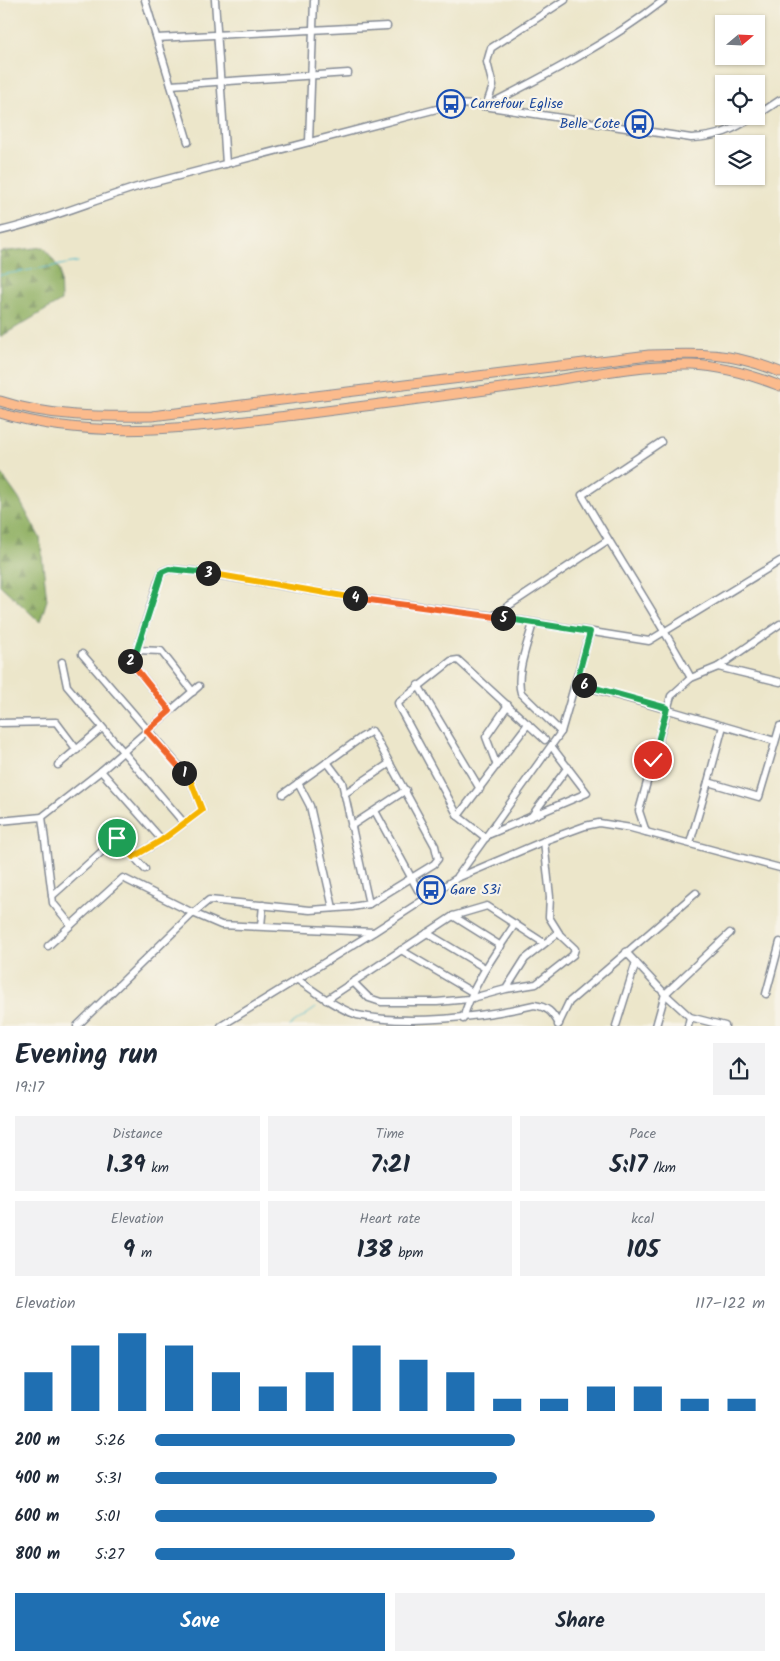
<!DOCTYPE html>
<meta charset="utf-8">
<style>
body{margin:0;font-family:Kalam,sans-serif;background:#f2f2f3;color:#1f2937;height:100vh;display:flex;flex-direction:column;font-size:19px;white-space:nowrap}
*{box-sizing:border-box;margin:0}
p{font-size:16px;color:#747a83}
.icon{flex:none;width:28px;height:28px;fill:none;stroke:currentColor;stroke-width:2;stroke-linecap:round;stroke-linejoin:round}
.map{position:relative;height:1026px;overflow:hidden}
.sheet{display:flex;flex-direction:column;background:#fff;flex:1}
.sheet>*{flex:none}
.needle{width:32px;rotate:71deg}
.controls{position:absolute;left:715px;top:15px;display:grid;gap:10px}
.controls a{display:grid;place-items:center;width:50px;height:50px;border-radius:0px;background:#fff;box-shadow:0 1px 4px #0004;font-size:25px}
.pin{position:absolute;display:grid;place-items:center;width:42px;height:42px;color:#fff;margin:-21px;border:2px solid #fff;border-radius:50%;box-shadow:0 1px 5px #0007}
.km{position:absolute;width:25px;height:25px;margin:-12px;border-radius:50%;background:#222;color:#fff;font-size:14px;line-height:25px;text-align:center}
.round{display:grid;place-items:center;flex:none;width:52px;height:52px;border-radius:0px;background:#f2f2f3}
.head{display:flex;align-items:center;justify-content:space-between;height:85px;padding:0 15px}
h1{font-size:28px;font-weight:700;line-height:38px}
.metrics{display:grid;grid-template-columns:repeat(3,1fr);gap:8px;height:85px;padding:5px 15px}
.metrics div{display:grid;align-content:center;border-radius:0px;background:#f2f2f3;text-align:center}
.metrics b{font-size:25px;font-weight:700}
.metrics small{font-size:14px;font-weight:400}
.metrics p{font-size:14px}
.chart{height:140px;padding:10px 15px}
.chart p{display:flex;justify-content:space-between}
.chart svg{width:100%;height:90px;margin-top:5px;stroke:#1f6fb2;stroke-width:6}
.action{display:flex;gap:10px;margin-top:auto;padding:10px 15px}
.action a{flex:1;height:58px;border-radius:0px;background:#1f6fb2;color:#fff;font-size:20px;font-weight:700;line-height:58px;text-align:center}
.action a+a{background:#f2f2f3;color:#1f2937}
ul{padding:0 15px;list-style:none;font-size:16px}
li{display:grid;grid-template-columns:80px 60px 1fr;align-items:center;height:38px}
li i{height:12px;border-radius:6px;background:#1f6fb2}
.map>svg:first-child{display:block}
.forest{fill:url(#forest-firs);stroke:#567061}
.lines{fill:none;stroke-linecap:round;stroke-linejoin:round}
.stream{stroke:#51bbcd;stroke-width:1}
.minor-casing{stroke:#848a94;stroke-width:9}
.highway-casing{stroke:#848a94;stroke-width:11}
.minor{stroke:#fff;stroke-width:6}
.highway{stroke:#fbbb8d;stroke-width:9}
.split-1-casing{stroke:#fff;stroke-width:10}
.split-2-casing{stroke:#fff;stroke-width:10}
.split-3-casing{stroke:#fff;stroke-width:10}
.split-4-casing{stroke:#fff;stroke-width:10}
.split-5-casing{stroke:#fff;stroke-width:10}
.split-6-casing{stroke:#fff;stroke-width:10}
.split-7-casing{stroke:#fff;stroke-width:10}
.split-1{stroke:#f5b400;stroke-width:6}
.split-2{stroke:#f0652b;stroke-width:6}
.split-3{stroke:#22a559;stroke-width:6}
.split-4{stroke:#f5b400;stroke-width:6}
.split-5{stroke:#f0652b;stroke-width:6}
.split-6{stroke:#22a559;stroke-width:6}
.split-7{stroke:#22a559;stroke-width:6}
.labels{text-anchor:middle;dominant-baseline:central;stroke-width:4.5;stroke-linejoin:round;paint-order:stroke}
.transit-label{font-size:14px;fill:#164399;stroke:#f7f3e8;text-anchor:start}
</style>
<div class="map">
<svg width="780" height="1026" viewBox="0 0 780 1026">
<defs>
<pattern id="forest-firs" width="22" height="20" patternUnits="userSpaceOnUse" patternTransform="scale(1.25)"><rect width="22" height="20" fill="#90b064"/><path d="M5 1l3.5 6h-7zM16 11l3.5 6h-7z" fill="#759056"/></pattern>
</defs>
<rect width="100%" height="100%" fill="#f7f3e8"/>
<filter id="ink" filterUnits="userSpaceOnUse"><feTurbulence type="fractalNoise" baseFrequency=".02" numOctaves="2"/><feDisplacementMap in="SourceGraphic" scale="10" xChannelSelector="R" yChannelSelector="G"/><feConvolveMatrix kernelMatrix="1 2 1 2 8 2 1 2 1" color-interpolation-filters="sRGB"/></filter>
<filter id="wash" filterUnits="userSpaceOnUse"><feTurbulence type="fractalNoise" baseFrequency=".0096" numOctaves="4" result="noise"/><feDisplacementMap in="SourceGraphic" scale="20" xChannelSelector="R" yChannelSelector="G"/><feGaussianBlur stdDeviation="1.12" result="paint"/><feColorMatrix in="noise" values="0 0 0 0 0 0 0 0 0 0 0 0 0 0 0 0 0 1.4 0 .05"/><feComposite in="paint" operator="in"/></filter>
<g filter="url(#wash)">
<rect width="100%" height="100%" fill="#ece6ca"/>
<g class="forest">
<path d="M44 247 60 270 61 301 0 337V252Z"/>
<path d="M0 472 19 499 40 538 47 600 40 622 0 585Z"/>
</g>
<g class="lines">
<g class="stream">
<path d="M0 275 78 262"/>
<path d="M290 1026 316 1008"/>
</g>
</g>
</g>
<g filter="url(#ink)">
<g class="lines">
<defs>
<g id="minor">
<path d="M145 0 188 142"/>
<path d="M215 0 226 164"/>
<path d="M157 38 387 26"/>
<path d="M171 85 348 73"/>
<path d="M486 106C547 75 610 42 664 0"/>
<path d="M486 106 493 86 487 62 491 48 565 0"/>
<path d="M756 116 780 100"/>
<path d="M309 142 314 0"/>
<path d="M0 231C49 220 96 199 144 185L456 104 477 105 691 138C718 137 733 130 755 116"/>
<path d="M661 442 582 495C617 556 657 616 691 678"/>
<path d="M493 616 608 540"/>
<path d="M533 623C528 643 515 674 521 693L561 732"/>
<path d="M137 650 158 582 162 572 169 569 193 571 343 596 493 616 649 641 780 561"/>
<path d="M82 654 190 779 202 810 162 840 133 857"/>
<path d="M62 662 67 686 184 823"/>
<path d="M718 667 780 624"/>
<path d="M576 684C643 702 709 722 775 741"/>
<path d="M418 685 480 789"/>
<path d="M170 711 126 656 137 650 161 651 193 692"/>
<path d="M0 723 56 722 77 750"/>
<path d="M723 726 708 782 759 797 780 726"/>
<path d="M327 762 342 782 369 904"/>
<path d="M58 765 102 728"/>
<path d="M497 766 486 737 508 705"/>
<path d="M101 771 162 840"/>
<path d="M298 783 310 806 333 908"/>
<path d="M344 794 390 763"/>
<path d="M375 811 418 890"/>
<path d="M458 816 528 724"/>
<path d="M42 817 53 903 71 925"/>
<path d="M531 817 568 767"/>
<path d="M0 821 42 817 101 771 199 686"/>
<path d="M351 826 406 790"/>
<path d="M646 832 639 811 671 696 691 678 718 667 780 682"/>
<path d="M490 834 587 793 552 747"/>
<path d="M486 838 458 816 399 707 398 703 451 661 458 660 545 740"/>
<path d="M544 841 550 897 549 917 559 933"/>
<path d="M690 843 708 782"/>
<path d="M458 876 561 732 590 632"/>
<path d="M52 896 117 838 145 869"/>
<path d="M453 916 501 946"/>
<path d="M261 926 263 905"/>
<path d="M427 933 485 968"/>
<path d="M48 946 123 878 193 913 221 925 373 932"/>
<path d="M401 950 472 992"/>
<path d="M626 952 665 994 690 1017 725 1026"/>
<path d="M298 980C317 993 335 1007 357 1015 408 1026 483 1017 534 1005 548 1007 552 1012 559 1024"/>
<path d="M353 982 369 998 381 1002H437L469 999 506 989 525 959 558 933 575 949 573 955 536 984 506 989"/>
<path d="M766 994 780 942"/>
<path d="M326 1000 453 916 487 906 544 943"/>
<path d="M463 1019C473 983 495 954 515 924"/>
<path d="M558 1025 569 1002 696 893"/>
<path d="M77 1026 193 913 209 900 310 910 352 907 369 904 434 864 438 859 435 846 372 731 362 737 283 794"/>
<path d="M221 1026 374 932 457 878 544 841 585 826 599 823 631 828 780 868"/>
<path d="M616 1026 636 962"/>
<path d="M656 1026 665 994 730 933"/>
<path d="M688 1026 690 1017"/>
</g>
<g id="highway">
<path d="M0 401C49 417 101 417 152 416L649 355C699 353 732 352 780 372"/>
<path d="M0 413C96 442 197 427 295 415 374 405 452 395 531 384 584 376 638 364 692 365 722 366 752 375 780 386"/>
</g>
</defs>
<use href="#minor" class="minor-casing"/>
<use href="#highway" class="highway-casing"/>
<use href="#minor" class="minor"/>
<use href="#highway" class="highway"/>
</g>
</g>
<g class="lines" filter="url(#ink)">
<defs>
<path id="split-1" d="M117 838 133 857 162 840 202 810 190 779 184 773"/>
<path id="split-2" d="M130 661 170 711 147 731 184 773"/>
<path id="split-3" d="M130 661 126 656 137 650 162 572 169 569 208 573"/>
<path id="split-4" d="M208 573 355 598"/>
<path id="split-5" d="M355 598 503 618"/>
<path id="split-6" d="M503 618 590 632 576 684 584 685"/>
<path id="split-7" d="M584 685 667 708 653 760"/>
</defs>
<use href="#split-1" class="split-1-casing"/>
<use href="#split-2" class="split-2-casing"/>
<use href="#split-3" class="split-3-casing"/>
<use href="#split-4" class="split-4-casing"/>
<use href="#split-5" class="split-5-casing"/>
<use href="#split-6" class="split-6-casing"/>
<use href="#split-7" class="split-7-casing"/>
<use href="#split-1" class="split-1"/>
<use href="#split-2" class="split-2"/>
<use href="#split-3" class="split-3"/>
<use href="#split-4" class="split-4"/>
<use href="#split-5" class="split-5"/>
<use href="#split-6" class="split-6"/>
<use href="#split-7" class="split-7"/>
</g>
<defs>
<symbol id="bus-ring" viewBox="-11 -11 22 22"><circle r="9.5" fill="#f7f3e8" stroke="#1a4fb4" stroke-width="1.5"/><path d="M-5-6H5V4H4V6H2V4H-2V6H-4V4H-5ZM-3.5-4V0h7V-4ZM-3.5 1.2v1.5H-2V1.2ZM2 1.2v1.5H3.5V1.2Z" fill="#1a4fb4"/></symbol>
</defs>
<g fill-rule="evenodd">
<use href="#bus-ring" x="435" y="88" width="32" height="32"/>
<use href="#bus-ring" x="623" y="108" width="32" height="32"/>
<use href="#bus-ring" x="415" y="874" width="32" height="32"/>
</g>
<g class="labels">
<g class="transit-label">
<text x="470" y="104">Carrefour Eglise</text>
<text x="620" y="124" text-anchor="end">Belle Cote</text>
<text x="450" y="890">Gare S3i</text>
</g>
</g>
</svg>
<div class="controls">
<a><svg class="needle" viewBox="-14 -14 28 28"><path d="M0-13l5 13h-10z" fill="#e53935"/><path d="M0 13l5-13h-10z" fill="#747a83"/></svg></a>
<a><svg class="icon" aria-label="locate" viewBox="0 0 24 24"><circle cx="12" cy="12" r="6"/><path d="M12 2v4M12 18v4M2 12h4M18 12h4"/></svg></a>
<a><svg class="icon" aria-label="layers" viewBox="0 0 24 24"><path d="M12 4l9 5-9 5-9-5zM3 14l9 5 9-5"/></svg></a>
</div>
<div class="pin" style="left:117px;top:838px;background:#1e9e55"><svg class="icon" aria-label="arrive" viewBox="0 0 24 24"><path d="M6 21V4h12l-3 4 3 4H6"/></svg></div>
<div class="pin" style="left:653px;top:760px;background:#d93025"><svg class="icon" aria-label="check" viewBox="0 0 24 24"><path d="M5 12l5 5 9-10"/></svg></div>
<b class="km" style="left:184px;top:773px">1</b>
<b class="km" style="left:130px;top:661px">2</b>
<b class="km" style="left:208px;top:573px">3</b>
<b class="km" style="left:355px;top:598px">4</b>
<b class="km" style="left:503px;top:618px">5</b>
<b class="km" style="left:584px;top:685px">6</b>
</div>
<section class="sheet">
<div class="head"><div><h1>Evening run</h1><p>19:17</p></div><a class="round"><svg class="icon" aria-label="share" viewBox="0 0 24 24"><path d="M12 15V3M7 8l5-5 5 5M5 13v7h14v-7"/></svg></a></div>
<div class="metrics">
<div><p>Distance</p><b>1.39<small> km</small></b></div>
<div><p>Time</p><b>7:21</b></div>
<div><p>Pace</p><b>5:17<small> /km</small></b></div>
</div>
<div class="metrics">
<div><p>Elevation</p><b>9<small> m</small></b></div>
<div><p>Heart rate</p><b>138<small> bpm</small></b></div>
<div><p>kcal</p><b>105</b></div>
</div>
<div class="chart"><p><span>Elevation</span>117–122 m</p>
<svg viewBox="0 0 160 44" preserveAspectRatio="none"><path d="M5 44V25M15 44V12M25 44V6M35 44V12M45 44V25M55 44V32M65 44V25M75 44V12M85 44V19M95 44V25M105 44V38M115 44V38M125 44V32M135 44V32M145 44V38M155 44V38"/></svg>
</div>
<ul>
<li><b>200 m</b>5:26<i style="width:59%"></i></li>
<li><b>400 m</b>5:31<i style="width:56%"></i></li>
<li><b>600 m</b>5:01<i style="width:82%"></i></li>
<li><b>800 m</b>5:27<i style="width:59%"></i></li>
</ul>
<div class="action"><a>Save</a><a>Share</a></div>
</section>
